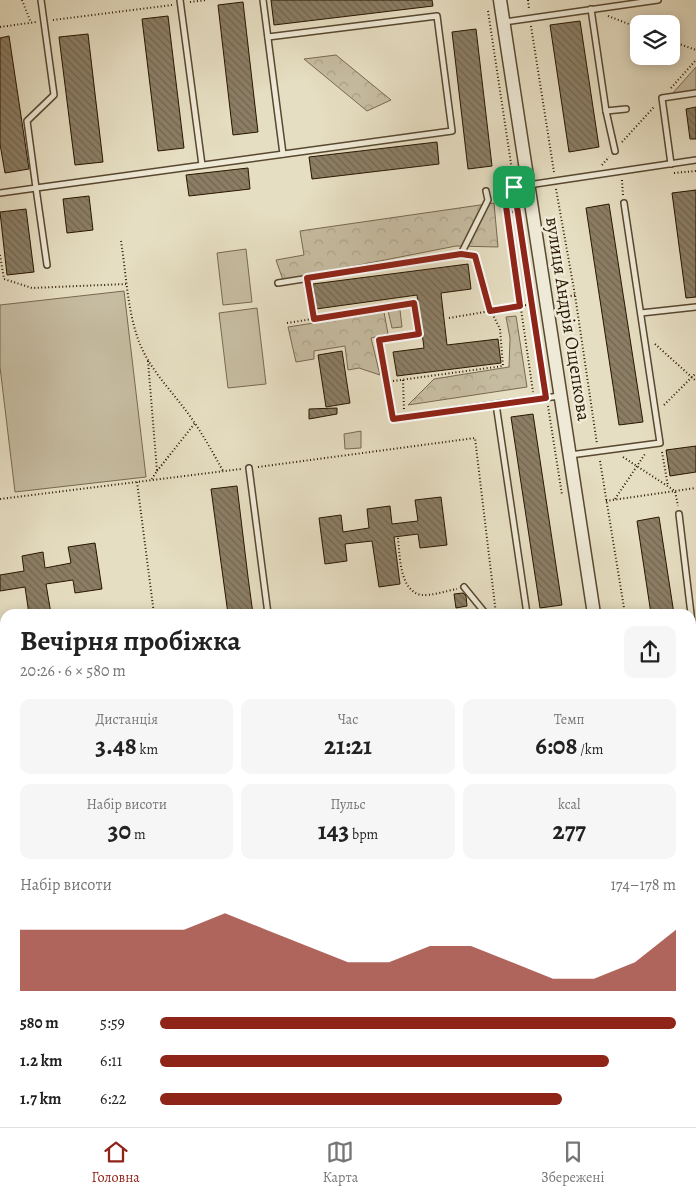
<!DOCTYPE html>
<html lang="uk">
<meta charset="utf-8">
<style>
body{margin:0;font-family:Alegreya,serif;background:#f6f6f6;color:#222;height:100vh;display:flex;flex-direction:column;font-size:19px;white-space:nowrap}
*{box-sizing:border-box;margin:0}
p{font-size:16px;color:#767676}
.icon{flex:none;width:28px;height:28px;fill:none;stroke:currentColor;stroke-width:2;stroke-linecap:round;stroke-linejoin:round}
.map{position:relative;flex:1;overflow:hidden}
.drawer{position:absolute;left:0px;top:609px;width:696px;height:519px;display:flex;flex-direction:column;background:#fff;border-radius:15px 15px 0 0;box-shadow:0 2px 12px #0003}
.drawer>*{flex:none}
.tools{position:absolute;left:630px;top:15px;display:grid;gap:10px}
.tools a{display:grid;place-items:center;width:50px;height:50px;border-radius:10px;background:#fff;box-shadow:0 2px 12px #0003;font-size:25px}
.pin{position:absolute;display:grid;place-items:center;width:42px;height:42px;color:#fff;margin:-21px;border-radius:10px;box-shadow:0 2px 8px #0006}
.round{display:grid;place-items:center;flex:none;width:52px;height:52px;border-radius:10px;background:#f6f6f6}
.overview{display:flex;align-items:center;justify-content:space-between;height:85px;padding:0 20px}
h1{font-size:28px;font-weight:700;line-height:38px}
.figures{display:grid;grid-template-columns:repeat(3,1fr);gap:8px;height:85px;padding:5px 20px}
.figures div{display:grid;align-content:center;border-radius:10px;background:#f6f6f6;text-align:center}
.figures b{font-size:25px;font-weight:700}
.figures small{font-size:14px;font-weight:400}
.figures p{font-size:14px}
.chart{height:140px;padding:10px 20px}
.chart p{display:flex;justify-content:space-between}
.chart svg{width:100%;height:90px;margin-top:5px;fill:#8f2418;opacity:.7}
ul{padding:0 20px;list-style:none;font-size:16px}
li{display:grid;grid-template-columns:80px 60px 1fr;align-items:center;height:38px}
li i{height:12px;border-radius:6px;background:#8f2418}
.dock{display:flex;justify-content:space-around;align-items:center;height:70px;border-top:1px solid #e0e0e0;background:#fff;font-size:14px;color:#767676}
.dock a{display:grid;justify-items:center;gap:2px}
.dock .active{color:#8f2418}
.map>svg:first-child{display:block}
.grass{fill:#c6bca1;stroke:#786950}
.forest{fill:url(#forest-crowns);stroke:#786950}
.building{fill:url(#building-back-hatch);stroke:#291600}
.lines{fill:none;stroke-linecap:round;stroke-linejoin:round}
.service-casing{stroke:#584830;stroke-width:8}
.tertiary-casing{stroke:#584830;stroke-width:15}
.primary-casing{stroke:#291600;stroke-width:19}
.path{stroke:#291600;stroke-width:2;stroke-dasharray:1 2.5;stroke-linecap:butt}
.service{stroke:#efead7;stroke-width:5}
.tertiary{stroke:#efead7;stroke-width:12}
.primary{stroke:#e6dec2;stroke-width:16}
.route-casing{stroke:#fff;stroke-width:10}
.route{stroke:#8f2418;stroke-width:6}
.labels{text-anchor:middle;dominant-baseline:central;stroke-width:5;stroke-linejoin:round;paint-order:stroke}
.street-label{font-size:19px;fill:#291600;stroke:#efead7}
</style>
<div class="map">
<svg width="696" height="1127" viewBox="0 0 696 1127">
<defs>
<pattern id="forest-crowns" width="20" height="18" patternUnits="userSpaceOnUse" patternTransform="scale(1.25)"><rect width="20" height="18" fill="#c6bca1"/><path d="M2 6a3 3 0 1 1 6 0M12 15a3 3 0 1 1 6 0" fill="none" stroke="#aaa189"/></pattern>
<pattern id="building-back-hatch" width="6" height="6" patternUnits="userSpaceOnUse" patternTransform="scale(1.25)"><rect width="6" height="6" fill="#8b7e65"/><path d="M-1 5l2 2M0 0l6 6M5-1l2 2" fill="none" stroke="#726651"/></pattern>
</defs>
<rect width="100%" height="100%" fill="#e6dec2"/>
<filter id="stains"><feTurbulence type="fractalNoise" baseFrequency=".004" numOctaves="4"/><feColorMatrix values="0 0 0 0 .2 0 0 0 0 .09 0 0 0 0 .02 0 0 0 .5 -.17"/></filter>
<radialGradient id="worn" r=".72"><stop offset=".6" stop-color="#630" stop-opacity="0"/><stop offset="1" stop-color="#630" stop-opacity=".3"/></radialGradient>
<g class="grass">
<path d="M696 67V90L672 94Z"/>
<path d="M246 249 252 302 223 305 217 253Z"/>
<path d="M124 291 146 477 15 492 0 367V305Z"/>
<path d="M257 308 266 384 228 388 219 313Z"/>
<path d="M400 310 402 327 392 328 388 311Z"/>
<path d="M361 431V448L345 449 344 434Z"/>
<path d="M696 920V972H691V921Z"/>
</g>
<g class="forest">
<path d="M336 55 391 100 367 111 304 59Z"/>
<path d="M494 203 498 247 456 246 283 280 276 260 304 255 300 231Z"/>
<path d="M384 312 388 334 371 338 380 375 359 368 348 370 345 346 314 351V359L296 362 288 327Z"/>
<path d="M516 316 527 387 408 405 434 379 509 367 510 338 506 317Z"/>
<path d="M696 819V862H691V820Z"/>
<path d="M5 1005V1061L0 1062V1006Z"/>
</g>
<g class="building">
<path d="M271 0H432L433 6 274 25Z"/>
<path d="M243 2 258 132 233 135 218 5Z"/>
<path d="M168 16 184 148 158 151 142 19Z"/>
<path d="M580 21 599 147 569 152 550 25Z"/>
<path d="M476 29 492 166 468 169 452 32Z"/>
<path d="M88 34 103 162 75 165 59 37Z"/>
<path d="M9 36 29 169 5 173 0 144V38Z"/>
<path d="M696 107V139H690L686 109Z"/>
<path d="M437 142 439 164 312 179 309 157Z"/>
<path d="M248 168 250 189 189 196 186 175Z"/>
<path d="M696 190V297L686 298 672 193Z"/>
<path d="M89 196 93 230 67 233 63 199Z"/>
<path d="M609 204 643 422 619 425 586 208Z"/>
<path d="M26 209 34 272 7 275 0 212Z"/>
<path d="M468 264 471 289 441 293 447 345 498 339 501 363 397 376 393 352 424 348 417 295 316 309 313 284Z"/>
<path d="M342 351 350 403 326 407 318 355Z"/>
<path d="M337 408V414L309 419V409Z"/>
<path d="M533 414 562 605 540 608 511 417Z"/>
<path d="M696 446V472L670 476 666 450Z"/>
<path d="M237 486 248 577 253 614H228L211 489Z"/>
<path d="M441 497 447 545 420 548 418 534 394 537 400 584 379 587 372 541 345 544 347 561 325 564 319 518 341 515 343 532 369 528 367 509 390 506 392 524 418 521 415 500Z"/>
<path d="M659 517 674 614H651L637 521Z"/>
<path d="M95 543 102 589 75 593 73 580 46 584 51 614H29L25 587 0 591V575L24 571 22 556 43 552 45 568 71 563 68 547Z"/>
<path d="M463 593 466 596 467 606 456 608 454 594Z"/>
</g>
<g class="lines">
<defs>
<g id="service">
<path d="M180 0 202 165"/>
<path d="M263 0 283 154"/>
<path d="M591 9 606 111 615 151"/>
<path d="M504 22 658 0"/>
<path d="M606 111 626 109"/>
<path d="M671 164 662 98 696 93"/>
<path d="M528 185 696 160"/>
<path d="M0 193 36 188 27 121 54 95 41 0"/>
<path d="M47 265 36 188 452 131 437 16 268 37"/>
<path d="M278 283 461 254 488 200 486 191"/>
<path d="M641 313 696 307"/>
<path d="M386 382 393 419 496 404"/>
<path d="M570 455 660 443 624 203"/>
<path d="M249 468 268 614"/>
<path d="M679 514 691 614"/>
<path d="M464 587 486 614"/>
<path d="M527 614 496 404 560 396"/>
<path d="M691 615 696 655"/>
<path d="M0 727 5 726"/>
<path d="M691 842 696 841"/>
<path d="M0 860 5 859"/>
<path d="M0 929 5 928"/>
<path d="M691 1106 694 1127"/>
<path d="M205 1122V1127"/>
<path d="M461 1122 462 1127"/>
<path d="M98 1127 133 1122"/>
</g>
<path id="tertiary" d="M500 0 594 614"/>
<g id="primary">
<path d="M691 903 696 902"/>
<path d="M691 983H696"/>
<path d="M0 991 5 990"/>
<path d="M0 1073 5 1072"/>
</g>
</defs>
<use href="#service" class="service-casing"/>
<use href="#tertiary" class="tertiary-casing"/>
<use href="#primary" class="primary-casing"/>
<g class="path">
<path d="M22 0 31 23"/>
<path d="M528 0 529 9"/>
<path d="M190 2 207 0"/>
<path d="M488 11 545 389"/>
<path d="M608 16 639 28"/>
<path d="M53 20 172 5"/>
<path d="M531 26 554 172"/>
<path d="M0 27 36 22"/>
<path d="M671 41 696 50"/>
<path d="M671 88 696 60"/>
<path d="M622 142 654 107"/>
<path d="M602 165 609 157"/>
<path d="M674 173 696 171"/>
<path d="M622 180 623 196"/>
<path d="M515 187 505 199 533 392"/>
<path d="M556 189 575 295 597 444"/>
<path d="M507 207 517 206"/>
<path d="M506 208 518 216"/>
<path d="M121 241C126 272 127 306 137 336 146 365 169 388 187 412 201 431 212 451 223 471"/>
<path d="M0 255 4 279 32 288 126 284"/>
<path d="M309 287 314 319"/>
<path d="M557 299 575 295"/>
<path d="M449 318 532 304"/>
<path d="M287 323 414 303 419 334 379 340 385 374"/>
<path d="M655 344 696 381"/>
<path d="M148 361 157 471 151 480"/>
<path d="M403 380 404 410"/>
<path d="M393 381 503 366 500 329 491 311 475 256 470 255"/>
<path d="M664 405 696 373"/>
<path d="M548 406 562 495"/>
<path d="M662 452 668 486"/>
<path d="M623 457 675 491 678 506"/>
<path d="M600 461 625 614"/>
<path d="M258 467 475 438 496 614"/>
<path d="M157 471 195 423"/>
<path d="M137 482 154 614"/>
<path d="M0 499 241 469"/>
<path d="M615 499 645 454"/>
<path d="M606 501 696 488"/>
<path d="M398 538C400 555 399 590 421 595 431 596 446 591 457 589"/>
<path d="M0 689 5 688"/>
<path d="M691 769 696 768"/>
<path d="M0 807 5 811"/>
<path d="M691 820 696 819"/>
<path d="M691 867 696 870"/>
<path d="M0 913 5 912"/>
<path d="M0 953 5 952"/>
<path d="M695 1003 696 1009"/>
<path d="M0 1092H5"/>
<path d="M181 1122 182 1127"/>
</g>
<use href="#service" class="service"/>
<use href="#tertiary" class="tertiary"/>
<use href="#primary" class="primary"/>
</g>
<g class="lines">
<defs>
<path id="route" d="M514 187 546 398 393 419 379 340 419 334 414 303 314 319 307 278 461 254 475 256 490 311 520 306 505 199Z"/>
</defs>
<use href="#route" class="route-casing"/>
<use href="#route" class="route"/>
</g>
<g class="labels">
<g class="street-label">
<text transform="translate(568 319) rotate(81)">вулиця Андрія Ощепкова</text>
</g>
</g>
<rect width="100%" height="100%" filter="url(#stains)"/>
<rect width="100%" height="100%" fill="url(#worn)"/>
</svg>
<div class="tools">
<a><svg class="icon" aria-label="layers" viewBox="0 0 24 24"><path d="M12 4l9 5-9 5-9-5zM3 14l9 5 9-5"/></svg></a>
</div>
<div class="pin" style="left:514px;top:187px;background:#1e9e55"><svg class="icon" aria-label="arrive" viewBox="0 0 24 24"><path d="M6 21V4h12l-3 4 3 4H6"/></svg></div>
<section class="drawer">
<div class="overview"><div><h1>Вечірня пробіжка</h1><p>20:26 · 6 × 580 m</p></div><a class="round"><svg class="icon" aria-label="share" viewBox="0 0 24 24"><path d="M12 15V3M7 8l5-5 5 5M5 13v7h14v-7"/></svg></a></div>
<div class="figures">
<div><p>Дистанція</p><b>3.48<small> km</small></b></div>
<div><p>Час</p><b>21:21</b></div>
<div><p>Темп</p><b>6:08<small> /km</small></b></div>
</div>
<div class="figures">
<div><p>Набір висоти</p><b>30<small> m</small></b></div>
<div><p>Пульс</p><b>143<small> bpm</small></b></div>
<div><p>kcal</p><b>277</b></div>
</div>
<div class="chart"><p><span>Набір висоти</span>174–178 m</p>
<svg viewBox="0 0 160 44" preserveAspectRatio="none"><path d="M0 44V14L10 14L20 14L30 14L40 14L50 6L60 14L70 22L80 30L90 30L100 22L110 22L120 30L130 38L140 38L150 30L160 14V44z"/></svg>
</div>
<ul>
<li><b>580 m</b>5:59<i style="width:100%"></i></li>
<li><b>1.2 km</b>6:11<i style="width:87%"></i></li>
<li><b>1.7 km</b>6:22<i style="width:78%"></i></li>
</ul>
</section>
</div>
<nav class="dock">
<a class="active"><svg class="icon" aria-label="home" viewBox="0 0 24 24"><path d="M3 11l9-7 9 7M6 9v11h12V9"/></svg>Головна</a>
<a><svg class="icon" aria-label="map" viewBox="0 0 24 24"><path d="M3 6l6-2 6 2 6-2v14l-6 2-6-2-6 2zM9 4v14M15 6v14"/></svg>Карта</a>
<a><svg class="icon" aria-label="saved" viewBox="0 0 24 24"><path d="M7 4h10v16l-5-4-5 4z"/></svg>Збережені</a>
</nav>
